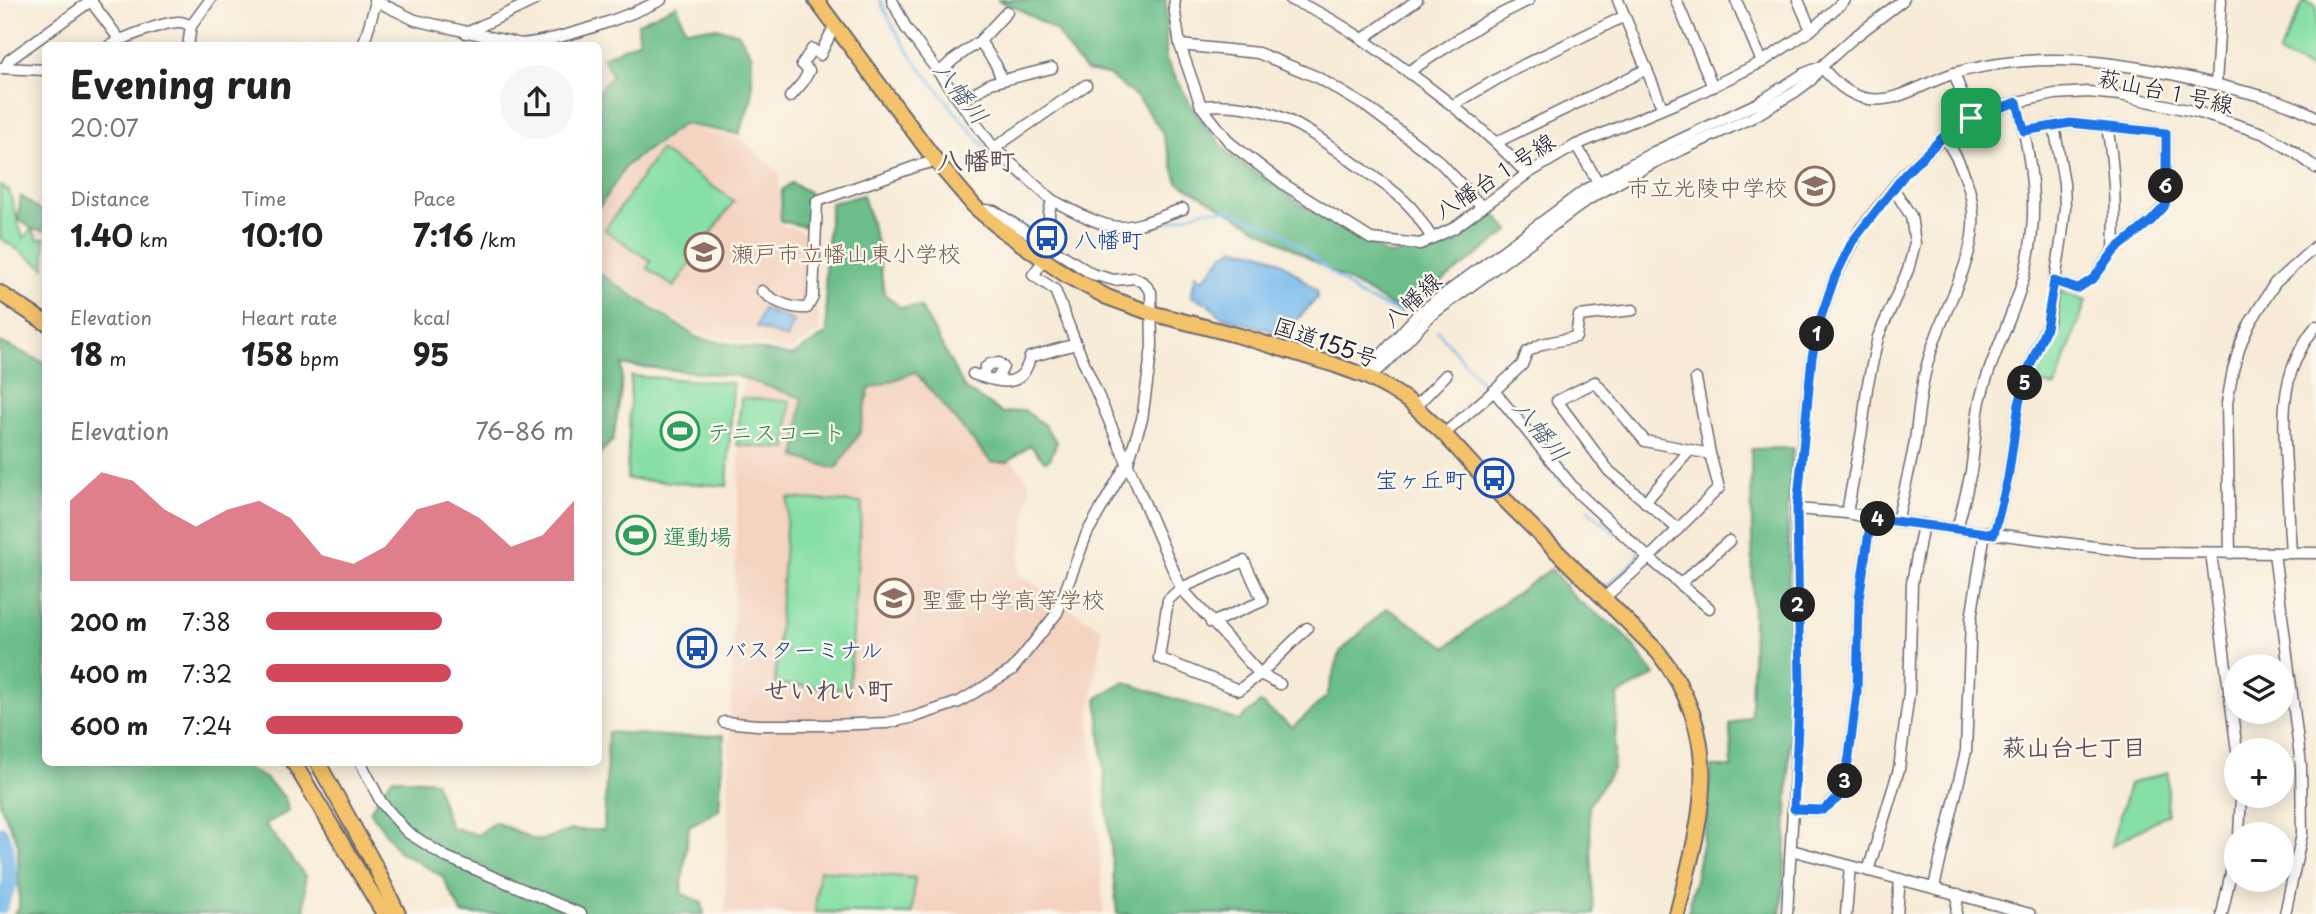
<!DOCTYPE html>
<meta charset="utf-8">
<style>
body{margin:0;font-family:"Playpen Sans","Klee One",sans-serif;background:#f6f6f6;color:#222;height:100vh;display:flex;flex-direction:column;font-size:26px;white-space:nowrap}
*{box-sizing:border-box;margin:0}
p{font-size:23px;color:#767676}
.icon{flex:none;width:38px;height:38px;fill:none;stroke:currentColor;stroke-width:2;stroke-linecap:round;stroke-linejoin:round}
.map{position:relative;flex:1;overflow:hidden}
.sheet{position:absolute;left:42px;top:42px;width:560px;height:724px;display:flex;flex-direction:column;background:#fff;border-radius:10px;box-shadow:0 4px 18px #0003}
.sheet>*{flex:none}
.fabs{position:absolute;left:2224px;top:654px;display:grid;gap:14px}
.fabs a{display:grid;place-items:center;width:70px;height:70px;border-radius:50%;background:#fff;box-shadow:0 4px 18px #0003;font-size:35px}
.pin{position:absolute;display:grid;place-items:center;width:60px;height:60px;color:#fff;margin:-30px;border-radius:14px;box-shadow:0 4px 10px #0006}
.km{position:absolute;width:35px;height:35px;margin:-18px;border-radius:50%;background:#222;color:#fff;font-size:19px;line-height:35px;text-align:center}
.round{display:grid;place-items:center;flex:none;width:74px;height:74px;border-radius:37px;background:#f6f6f6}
.head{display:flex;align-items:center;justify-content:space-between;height:119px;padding:0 28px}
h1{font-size:38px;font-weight:700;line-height:52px}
.metrics{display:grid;grid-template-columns:repeat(3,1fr);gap:10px;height:119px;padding:7px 28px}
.metrics div{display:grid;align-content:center}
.metrics b{font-size:30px;font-weight:700}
.metrics small{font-size:19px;font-weight:400}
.metrics p{font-size:19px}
.chart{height:196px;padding:14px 28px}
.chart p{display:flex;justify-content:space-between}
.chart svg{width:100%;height:126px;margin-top:7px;fill:#d1495b;opacity:.7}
ul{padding:0 28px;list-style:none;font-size:23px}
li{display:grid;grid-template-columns:112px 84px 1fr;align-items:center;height:52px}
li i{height:18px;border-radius:9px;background:#d1495b}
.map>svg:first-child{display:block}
.built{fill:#f4d3c0}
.green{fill:#86dfa4;stroke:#548070;stroke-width:2}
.forest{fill:#6cbe8a;stroke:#477062;stroke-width:2}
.water{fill:#77baed;stroke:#4c6e94;stroke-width:2}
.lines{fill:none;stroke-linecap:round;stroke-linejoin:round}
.stream{stroke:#77baed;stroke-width:2.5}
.river{stroke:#77baed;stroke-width:16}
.minor-casing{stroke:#6d6872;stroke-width:13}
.highway-casing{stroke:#6d6872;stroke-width:18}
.minor{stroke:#fff;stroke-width:10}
.highway{stroke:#f4c26a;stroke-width:14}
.route-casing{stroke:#fff;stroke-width:14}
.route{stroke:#1a73e8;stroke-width:9}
.labels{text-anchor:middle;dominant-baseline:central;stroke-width:5;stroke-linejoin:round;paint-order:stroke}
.street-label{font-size:23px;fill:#22223b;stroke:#fbf7ec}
.education-label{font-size:23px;fill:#785e54;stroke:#fbf7ec;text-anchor:start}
.transit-label{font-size:23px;fill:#164399;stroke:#fbf7ec;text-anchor:start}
.leisure-label{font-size:23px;fill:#27864d;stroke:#fbf7ec;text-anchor:start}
.water-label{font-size:24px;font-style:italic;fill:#405779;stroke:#fbf7ec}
.neighbourhood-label{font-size:24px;font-weight:bold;fill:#654c5a;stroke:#fbf7ec}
.quarter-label{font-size:26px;font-weight:bold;fill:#654c5a;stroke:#fbf7ec}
</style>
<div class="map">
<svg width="2316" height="914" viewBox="0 0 2316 914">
<rect width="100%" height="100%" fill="#fbf7ec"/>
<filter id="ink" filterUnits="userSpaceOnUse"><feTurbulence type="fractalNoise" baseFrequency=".0143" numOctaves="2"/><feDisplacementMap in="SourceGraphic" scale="14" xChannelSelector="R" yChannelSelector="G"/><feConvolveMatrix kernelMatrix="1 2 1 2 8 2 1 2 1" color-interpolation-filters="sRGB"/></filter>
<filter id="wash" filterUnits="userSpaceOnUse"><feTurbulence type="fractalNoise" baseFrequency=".00686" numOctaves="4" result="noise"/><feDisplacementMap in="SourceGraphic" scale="28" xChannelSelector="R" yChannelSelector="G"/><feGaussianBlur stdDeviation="1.57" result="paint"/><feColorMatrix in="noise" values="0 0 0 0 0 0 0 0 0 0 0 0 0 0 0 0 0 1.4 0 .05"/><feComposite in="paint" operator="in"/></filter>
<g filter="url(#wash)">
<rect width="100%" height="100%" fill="#f7ebd7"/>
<g class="built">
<path d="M683 126 742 139 780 174 777 223 806 233 820 331 790 351 697 333 599 270 598 213 629 167Z"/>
<path d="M884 313 1030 482 1018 573 1102 630 1090 716 1104 914H725L733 622 743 367 789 373Z"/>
</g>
<g class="green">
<path d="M2304 1 2316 6V72L2278 54Z"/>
<path d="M660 150 734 201 674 287 647 268 651 261 605 230Z"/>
<path d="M0 185 9 191 23 238 32 229 38 240 45 238V268L0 238Z"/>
<path d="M2059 291 2086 301 2055 387 2031 381 2053 326Z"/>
<path d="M631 376 733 383 727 486 627 479Z"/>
<path d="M741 398 790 401 787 449 737 445Z"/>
<path d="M788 498 862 503 849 689 775 684Z"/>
<path d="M2168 772 2167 814 2112 846 2129 784Z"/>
<path d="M819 870 915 878 912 914 815 912Z"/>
</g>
<g class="forest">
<path d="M997 0H1166V60L1195 112 1229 154 1305 207 1388 255 1440 247 1496 215 1509 231 1402 312 1178 182 1162 132 1139 99 1108 75 1086 71 1072 55 1056 31 1019 9Z"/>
<path d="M677 5 685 29 716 28 738 33 752 55V97L739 134 683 124 627 165 599 208 598 122 602 117 599 114V90L612 76 603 57 639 41 638 23Z"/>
<path d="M791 183 809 192 812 204 807 227 780 221 782 190Z"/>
<path d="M863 195 877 243 884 293 899 307H921L965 389 1003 413 1024 410 1044 425 1057 442 1050 459 1045 461 1030 445 1007 462H991L915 372 869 389 860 432 836 469 796 457 802 398 736 376 622 365 621 391 613 440 599 454V273L698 338 792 356 827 333 825 266 831 203Z"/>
<path d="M21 196 41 211 45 205V231L32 229 18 218Z"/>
<path d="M0 342 45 363 46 763H238L266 779 285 798 289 811 265 824 305 876V914H14L19 907 18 843 0 805Z"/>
<path d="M1793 448 1788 506 1791 715 1785 862 1781 914H1688L1703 839 1711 767H1732L1730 725 1751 716 1753 622 1751 449Z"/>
<path d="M1551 569 1577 600 1622 632 1655 675 1618 695 1613 769 1589 805 1594 914H1117L1097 698 1125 682 1239 721 1260 703 1293 727 1327 696 1340 652 1387 608 1447 647 1491 611Z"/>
<path d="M608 732 679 737 724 735 719 810 689 826 681 893 702 903 704 914H462L442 876 398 851 370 811 392 778 435 781 450 827 478 835 495 822 538 841 571 830H604Z"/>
</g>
<g class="water">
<path d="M1236 248C1245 251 1254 250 1263 253 1283 261 1300 277 1317 291V298L1284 334 1222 317 1207 303 1191 296 1196 274 1203 280 1224 254Z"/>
<path d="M763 309 794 321 787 339 756 327Z"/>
</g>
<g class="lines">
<g class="stream">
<path d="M880 0C895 36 918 65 942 95 974 136 1006 174 1047 205"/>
<path d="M1052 209 1079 219"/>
<path d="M1108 230 1115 233H1134L1205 210H1229L1281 231 1360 296 1402 313"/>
<path d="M1437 330 1488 390"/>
<path d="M1525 436 1564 485"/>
<path d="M1588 510 1615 533"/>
<path d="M1606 587 1639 557 1638 553"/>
</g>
<path class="river" d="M0 833 6 846 10 882 0 906"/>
</g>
</g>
<g filter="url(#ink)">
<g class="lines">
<defs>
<g id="minor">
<path d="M90 0 120 40"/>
<path d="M374 0 415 20 521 44C561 40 625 18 661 0"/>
<path d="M892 0 906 28 994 148 1052 200 1049 213 1050 246"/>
<path d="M1175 0 1174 7 1180 45 1201 106 1230 143 1285 185 1371 239 1420 244 1454 228 1527 174 1576 145 1693 96 1762 62 1811 30 1845 0"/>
<path d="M1291 0C1330 15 1363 39 1396 63 1444 98 1486 130 1527 174"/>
<path d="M1618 0 1662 107"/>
<path d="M1676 0 1713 87"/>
<path d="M1736 0 1762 62"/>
<path d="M1798 0 1811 30"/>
<path d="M466 33 535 0"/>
<path d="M1363 39 1417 0"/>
<path d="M980 41 996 65 1002 80"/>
<path d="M1180 45 1258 53 1317 77 1367 107 1439 161 1482 207"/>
<path d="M109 46C122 38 166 21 180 22 182 22 189 25 191 26"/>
<path d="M188 46 191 26 210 0"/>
<path d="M363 46 376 2"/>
<path d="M1821 67C1835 82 1848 96 1869 99 1899 103 1927 81 1955 73 1964 70 1973 69 1981 67 2063 50 2150 67 2230 88 2259 95 2289 102 2316 117"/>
<path d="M1 68 46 70"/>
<path d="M5 68 9 60 92 0"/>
<path d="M940 72 953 60 980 41 1007 12"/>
<path d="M1408 72 1485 22 1529 0"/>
<path d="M1954 73 1971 118"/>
<path d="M2216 84 2221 0"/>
<path d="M790 97 803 82 809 71 802 64 812 49 820 55 835 25"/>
<path d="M961 101 991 83 1052 68"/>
<path d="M1453 105 1511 71 1625 16"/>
<path d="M1201 106C1268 100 1303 126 1354 163 1375 178 1397 191 1414 211 1420 219 1426 229 1432 238"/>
<path d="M2107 127C2115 169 2116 208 2114 250"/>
<path d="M2024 131 2070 123 2166 133V202L2163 207 2151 221 2114 250 2094 278 2076 289 2054 281"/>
<path d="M1497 142 1647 69"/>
<path d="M1576 145 1601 187"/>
<path d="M994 148 1086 85"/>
<path d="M1052 200C1070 209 1099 226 1119 227 1140 227 1163 215 1183 209"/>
<path d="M1044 260 1033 275 1055 290 1076 344 1181 588 1260 674 1239 690 1159 658 1168 600 1181 588 1244 561 1263 601 1211 623"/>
<path d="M762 291C774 302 791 309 807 308L813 297 817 201 917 166 936 161"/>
<path d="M1370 373 1376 361 1418 314 1585 190 1654 152 1758 103 1805 73 1821 67"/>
<path d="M973 374C999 382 1022 391 1030 357L1076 344"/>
<path d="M983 377 985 368 990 364 999 363 1003 367 997 380"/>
<path d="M1368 377 1385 364 1430 316 1589 199 1655 162 1753 117 1795 92 1811 80 1821 67 1852 39 1903 0"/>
<path d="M1494 391 1522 365 1527 352 1542 344 1576 337 1579 316 1633 310"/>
<path d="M1415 407 1446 375"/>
<path d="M1444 434 1494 391 1577 492 1649 558 1709 608"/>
<path d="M1645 502 1690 450"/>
<path d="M1796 509 1847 513 1871 518 2135 552 2316 553"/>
<path d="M1847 513 1862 431 1867 388 1878 337 1908 270 1915 243 1911 216 1893 188"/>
<path d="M1897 521C1903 496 1909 472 1914 447 1918 423 1919 398 1925 373 1947 280 2010 234 1944 137"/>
<path d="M1678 529 1609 471 1557 401 1595 382 1645 441 1710 454"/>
<path d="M1957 529C1962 510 1967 491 1971 471 1975 447 1975 421 1981 397 1989 365 2003 337 2014 307 2042 233 2036 176 2017 102"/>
<path d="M1994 534 2008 478 2019 404 2027 373 2049 319 2062 236 2065 208 2064 183 2054 125"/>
<path d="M2211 553 2237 751"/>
<path d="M2230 553 2227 403 2233 370 2241 343 2250 323 2275 283 2316 246"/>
<path d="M2274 553 2301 765 2302 834 2285 914"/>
<path d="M2291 553C2289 524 2288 495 2286 466 2283 411 2280 372 2316 326"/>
<path d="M1680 584 1729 541"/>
<path d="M1604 598 1649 558 1719 488 1710 454 1696 379"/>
<path d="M1280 684 1260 674 1307 628"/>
<path d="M724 722 757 725H827L887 723 914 717 959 702 1012 670 1057 613 1087 533 1128 462 1142 419 1152 347 1151 292 1144 283 1135 278 1114 280 1092 274 994 211 986 210 982 213"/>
<path d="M361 763 381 802 407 832 446 857 581 914"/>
<path d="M1794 809 1823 810 1837 798 1842 789 1849 757 1857 692 1859 599 1871 518"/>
<path d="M2239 835 2241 796"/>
<path d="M1791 850 2030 914"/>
<path d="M1868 871 1899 769 1909 693 1912 583 1923 524"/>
<path d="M1934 887 1966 751 1971 619 1985 532"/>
<path d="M1787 914 1800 684 1796 509 1812 357 1820 320 1834 279 1860 230 1904 174 1944 137 1971 118 2017 102 2055 94 2088 92 2120 95 2197 112 2265 134 2296 153 2316 168"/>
<path d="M1846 914 1850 866"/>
<path d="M1897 914 1900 879"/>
<path d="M1956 914 1958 894"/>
<path d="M2222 914 2236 849"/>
</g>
<g id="highway">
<path d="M816 0 936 161 975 207 1002 230 1066 275 1107 297 1151 313 1240 336 1335 365 1368 377 1388 388 1410 402 1444 434 1500 495 1658 652C1726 740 1702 816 1677 914"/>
<path d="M0 293 46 323"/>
<path d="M294 763 384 914"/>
<path d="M318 763 375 866 398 914"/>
</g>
</defs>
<use href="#minor" class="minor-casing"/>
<use href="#highway" class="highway-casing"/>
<use href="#minor" class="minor"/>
<use href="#highway" class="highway"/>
</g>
</g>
<g class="lines" filter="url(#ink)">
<defs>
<path id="route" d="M2017 102 2024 131 2070 123 2166 133V202L2164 207 2151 221 2115 250 2094 278 2077 289 2054 281 2046 328 2027 373 2019 404 2008 478 1994 534 1871 518 1859 599 1857 692 1849 757 1842 789 1838 798 1823 810 1794 809 1800 684 1797 509 1812 357 1820 320 1834 279 1852 242 1905 174 1944 136 1971 118Z"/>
</defs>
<use href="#route" class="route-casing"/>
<use href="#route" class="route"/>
</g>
<defs>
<symbol id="school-ring" viewBox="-11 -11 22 22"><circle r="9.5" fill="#fbf7ec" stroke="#8d6e63" stroke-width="1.5"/><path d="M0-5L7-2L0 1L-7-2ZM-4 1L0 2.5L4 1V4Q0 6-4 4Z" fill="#8d6e63"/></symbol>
<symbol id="bus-ring" viewBox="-11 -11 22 22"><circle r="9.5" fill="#fbf7ec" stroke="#1a4fb4" stroke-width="1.5"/><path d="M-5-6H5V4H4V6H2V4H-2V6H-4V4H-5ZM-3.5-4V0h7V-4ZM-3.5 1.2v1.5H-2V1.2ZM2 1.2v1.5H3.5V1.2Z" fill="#1a4fb4"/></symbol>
<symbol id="stadium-ring" viewBox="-11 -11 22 22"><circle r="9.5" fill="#fbf7ec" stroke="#2e9e5b" stroke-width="1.5"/><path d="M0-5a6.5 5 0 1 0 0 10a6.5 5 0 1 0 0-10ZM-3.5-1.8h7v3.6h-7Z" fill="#2e9e5b"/></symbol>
</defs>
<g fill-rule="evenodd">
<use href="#school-ring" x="1793" y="164" width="44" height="44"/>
<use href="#bus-ring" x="1025" y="216" width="44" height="44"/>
<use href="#school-ring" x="682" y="230" width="44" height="44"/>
<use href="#stadium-ring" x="658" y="409" width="44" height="44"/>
<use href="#bus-ring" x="1472" y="456" width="44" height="44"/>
<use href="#stadium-ring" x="614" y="513" width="44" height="44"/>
<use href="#school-ring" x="872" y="576" width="44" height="44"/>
<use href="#bus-ring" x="675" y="626" width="44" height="44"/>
</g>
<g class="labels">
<g class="street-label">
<text transform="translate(2166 90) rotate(12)">萩山台１号線</text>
<text transform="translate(1494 175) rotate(-33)">八幡台１号線</text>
<text transform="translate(1411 299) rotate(-42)">八幡線</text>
<text transform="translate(1326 341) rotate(19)">国道155号</text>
</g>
<g class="education-label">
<text x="1788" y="186" text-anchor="end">市立光陵中学校</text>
<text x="731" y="252">瀬戸市立幡山東小学校</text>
<text x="921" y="598">聖霊中学高等学校</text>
</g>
<g class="transit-label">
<text x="1074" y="238">八幡町</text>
<text x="1467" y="478" text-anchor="end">宝ヶ丘町</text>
<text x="724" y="648">バスターミナル</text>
</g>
<g class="leisure-label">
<text x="707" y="431">テニスコート</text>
<text x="663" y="535">運動場</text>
</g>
<g class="water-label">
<text transform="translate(962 92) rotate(52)">八幡川</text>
<text transform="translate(1542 430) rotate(51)">八幡川</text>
</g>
<g class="neighbourhood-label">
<text x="2074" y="746">萩山台七丁目</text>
</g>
<g class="quarter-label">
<text x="976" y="159">八幡町</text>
<text x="828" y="689">せいれい町</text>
</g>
</g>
</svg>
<div class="fabs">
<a><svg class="icon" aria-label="layers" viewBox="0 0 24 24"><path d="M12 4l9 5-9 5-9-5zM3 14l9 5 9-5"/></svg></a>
<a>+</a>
<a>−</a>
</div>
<div class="pin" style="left:1971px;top:118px;background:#1e9e55"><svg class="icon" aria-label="arrive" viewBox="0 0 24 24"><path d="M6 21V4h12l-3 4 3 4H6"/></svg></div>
<b class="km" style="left:1817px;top:334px">1</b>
<b class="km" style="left:1798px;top:605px">2</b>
<b class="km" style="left:1845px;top:781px">3</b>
<b class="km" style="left:1878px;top:519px">4</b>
<b class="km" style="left:2025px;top:383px">5</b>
<b class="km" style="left:2166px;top:186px">6</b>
<section class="sheet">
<div class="head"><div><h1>Evening run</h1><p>20:07</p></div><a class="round"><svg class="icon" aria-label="share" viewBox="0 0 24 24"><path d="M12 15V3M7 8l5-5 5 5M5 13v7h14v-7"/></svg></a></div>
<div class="metrics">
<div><p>Distance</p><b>1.40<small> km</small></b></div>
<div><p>Time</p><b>10:10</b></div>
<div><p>Pace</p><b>7:16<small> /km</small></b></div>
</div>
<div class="metrics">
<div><p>Elevation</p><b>18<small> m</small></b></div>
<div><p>Heart rate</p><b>158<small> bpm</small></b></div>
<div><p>kcal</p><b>95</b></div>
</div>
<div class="chart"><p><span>Elevation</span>76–86 m</p>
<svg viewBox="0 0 160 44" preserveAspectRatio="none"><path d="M0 44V16L10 6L20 9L30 19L40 25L50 19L60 16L70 22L80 35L90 38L100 32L110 19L120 16L130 22L140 32L150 28L160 16V44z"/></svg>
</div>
<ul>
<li><b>200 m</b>7:38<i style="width:57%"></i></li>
<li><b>400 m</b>7:32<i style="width:60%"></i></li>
<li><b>600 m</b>7:24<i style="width:64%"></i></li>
</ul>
</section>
</div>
